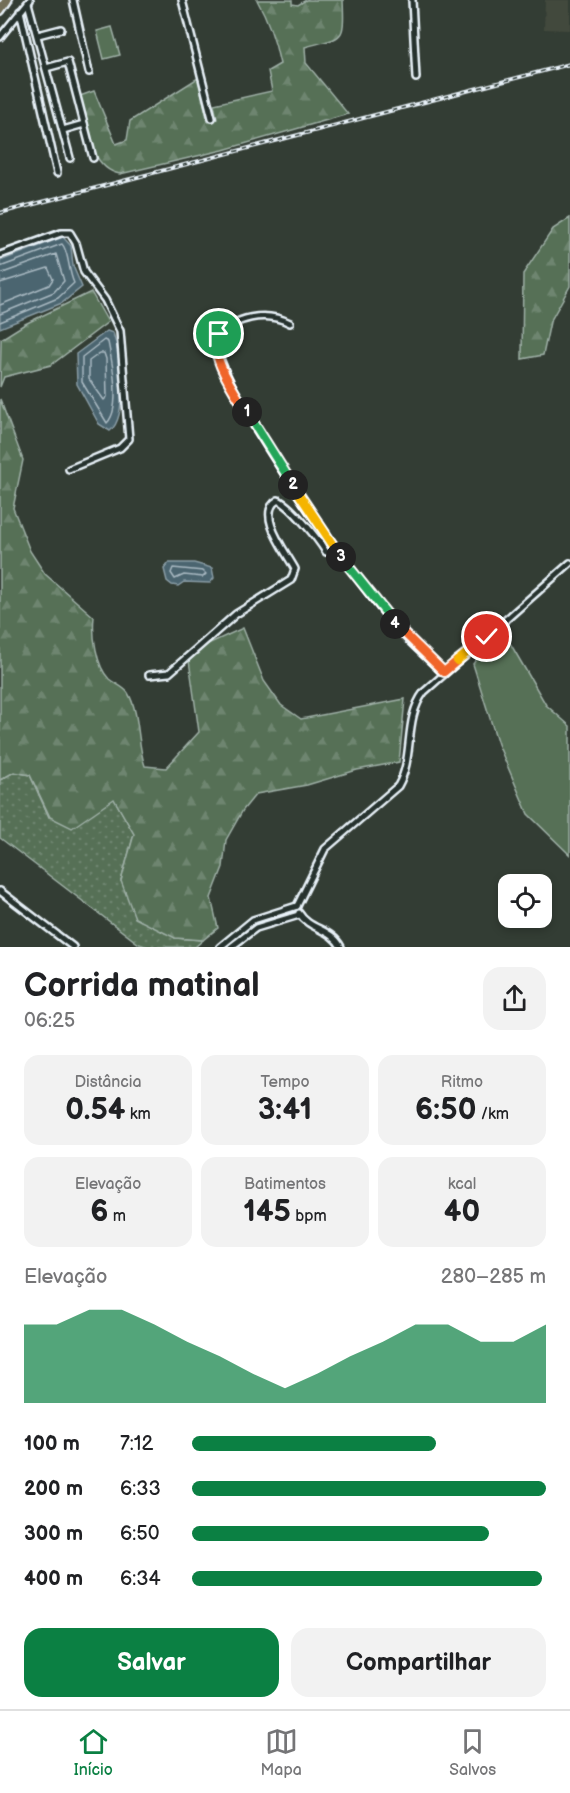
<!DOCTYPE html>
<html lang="pt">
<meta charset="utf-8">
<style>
body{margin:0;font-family:"Balsamiq Sans",sans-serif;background:#f2f2f2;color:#202124;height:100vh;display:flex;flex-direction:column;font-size:22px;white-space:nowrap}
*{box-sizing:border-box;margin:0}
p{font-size:20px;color:#757577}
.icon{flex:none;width:33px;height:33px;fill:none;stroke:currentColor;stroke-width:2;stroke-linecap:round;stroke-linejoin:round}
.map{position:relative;height:947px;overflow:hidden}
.panel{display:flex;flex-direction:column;background:#fff;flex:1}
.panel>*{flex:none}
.tools{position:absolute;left:498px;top:874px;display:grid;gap:12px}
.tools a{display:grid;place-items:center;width:54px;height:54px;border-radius:12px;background:#fff;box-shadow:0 3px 9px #0003;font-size:30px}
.pin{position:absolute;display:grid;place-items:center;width:51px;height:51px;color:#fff;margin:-26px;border:3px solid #fff;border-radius:50%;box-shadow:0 2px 6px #0007}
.km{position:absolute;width:30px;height:30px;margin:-15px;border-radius:50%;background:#222;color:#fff;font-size:16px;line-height:30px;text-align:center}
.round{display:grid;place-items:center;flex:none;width:63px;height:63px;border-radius:18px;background:#f2f2f2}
.headline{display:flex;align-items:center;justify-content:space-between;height:102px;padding:0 24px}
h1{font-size:33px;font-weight:700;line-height:45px}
.stats{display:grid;grid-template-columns:repeat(3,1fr);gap:9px;height:102px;padding:6px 24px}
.stats div{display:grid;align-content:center;border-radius:15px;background:#f2f2f2;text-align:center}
.stats b{font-size:30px;font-weight:700}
.stats small{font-size:16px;font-weight:400}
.stats p{font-size:16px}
.chart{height:168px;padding:12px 24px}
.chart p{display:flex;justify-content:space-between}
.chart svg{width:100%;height:108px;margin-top:6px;fill:#0b8043;opacity:.7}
.action{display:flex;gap:12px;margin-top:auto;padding:12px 24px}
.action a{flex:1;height:69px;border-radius:18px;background:#0b8043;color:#fff;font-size:24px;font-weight:700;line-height:69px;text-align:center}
.action a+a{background:#f2f2f2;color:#202124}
ul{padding:0 24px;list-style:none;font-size:20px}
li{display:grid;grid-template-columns:96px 72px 1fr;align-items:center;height:45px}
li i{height:15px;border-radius:8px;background:#0b8043}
.tabs{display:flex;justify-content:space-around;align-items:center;height:84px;border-top:2px solid #e0e0e0;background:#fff;font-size:16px;color:#757577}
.tabs a{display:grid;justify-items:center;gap:3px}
.tabs .on{color:#0b8043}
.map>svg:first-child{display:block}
.built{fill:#43493d}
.grass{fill:url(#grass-dots);stroke:#9fb0a7;stroke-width:1.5}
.forest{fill:url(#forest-firs);stroke:#9fb0a7;stroke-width:1.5}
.park{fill:#567056;stroke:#9fb0a7;stroke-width:1.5}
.water{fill:#4b6570;stroke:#8a9da6;stroke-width:1.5}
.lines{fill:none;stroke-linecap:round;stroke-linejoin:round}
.shore{stroke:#a9b9c2;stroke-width:1.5}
.minor-casing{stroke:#e8f1f8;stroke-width:10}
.primary-casing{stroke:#e8f1f8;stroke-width:13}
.minor{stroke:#26332d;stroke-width:5}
.primary{stroke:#726e59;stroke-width:8}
.rail-casing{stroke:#e8f1f8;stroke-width:4}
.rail{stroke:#26332d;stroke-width:1.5;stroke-dasharray:4.5;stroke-linecap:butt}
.split-1-casing{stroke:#fff;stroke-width:12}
.split-2-casing{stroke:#fff;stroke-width:12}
.split-3-casing{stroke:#fff;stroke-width:12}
.split-4-casing{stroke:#fff;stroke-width:12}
.split-5-casing{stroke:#fff;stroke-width:12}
.split-6-casing{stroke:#fff;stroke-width:12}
.split-1{stroke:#f0652b;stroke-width:8}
.split-2{stroke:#22a559;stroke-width:8}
.split-3{stroke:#f5b400;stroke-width:8}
.split-4{stroke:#22a559;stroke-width:8}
.split-5{stroke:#f0652b;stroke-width:8}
.split-6{stroke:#f5b400;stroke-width:8}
</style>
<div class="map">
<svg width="570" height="947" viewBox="0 0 570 947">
<defs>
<pattern id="grass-dots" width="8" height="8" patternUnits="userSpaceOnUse" patternTransform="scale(1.5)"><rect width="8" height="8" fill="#567056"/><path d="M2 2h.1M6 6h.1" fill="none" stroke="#6e856f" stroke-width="1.8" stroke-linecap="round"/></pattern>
<pattern id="forest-firs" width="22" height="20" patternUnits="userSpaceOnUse" patternTransform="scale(1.5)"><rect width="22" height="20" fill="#567056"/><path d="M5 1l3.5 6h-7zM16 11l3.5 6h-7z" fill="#6e856f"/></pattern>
</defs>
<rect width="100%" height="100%" fill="#333d34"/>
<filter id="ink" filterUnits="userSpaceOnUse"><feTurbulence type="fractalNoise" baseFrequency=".0167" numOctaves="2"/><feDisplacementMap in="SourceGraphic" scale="12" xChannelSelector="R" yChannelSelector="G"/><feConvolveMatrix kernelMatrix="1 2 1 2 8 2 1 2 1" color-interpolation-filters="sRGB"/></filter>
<g filter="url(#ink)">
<path class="built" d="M545 0H570V30L544 29Z"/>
<path class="grass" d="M14 772 30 775 49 817 114 799 134 834 121 881 175 938 203 940 195 947H148L139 944 0 838V780Z"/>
<g class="forest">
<path d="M257 0H292V4L298 5 306 0H343C345 44 343 36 305 47L306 63 348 114 223 150 120 174C88 168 87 122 80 96L94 91 116 144 127 140 130 121 198 78 208 122 217 119 214 104 272 91 268 71 280 64C275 40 269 21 257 0Z"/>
<path d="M570 218V286L550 322 543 355 522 359 523 274 553 229Z"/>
<path d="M91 292 108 322 51 365 4 377 0 387 1 339 25 324Z"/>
<path d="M0 399 23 460 13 508 30 551 45 574 94 617C92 634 96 666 109 679 115 684 124 687 128 693 140 713 137 744 145 766L166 768 199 732 188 653 243 628 264 681 281 705 301 719 405 699 399 762 357 770 307 785 256 794 243 810 226 840 223 867 211 898 218 928 203 940 175 938 135 918 121 881 134 834 114 799 72 828 50 817 30 775 14 772 0 780Z"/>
</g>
<g class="park">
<path d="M112 27 120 55 104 59 97 31Z"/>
<path d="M503 631 546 705 570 726V855L528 814 498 744 473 664 487 644Z"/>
</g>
<g class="water">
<path d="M63 237 71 246 73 266 82 287 62 303 0 328V261Z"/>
<path d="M107 331 113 333C120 354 129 416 110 431L99 424 77 384 76 354Z"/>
<path d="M169 563H194L212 568 214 578 210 583 184 582 178 586 172 585 167 581 164 569Z"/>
</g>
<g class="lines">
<g class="shore">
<path d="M0 267 62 244C69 251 68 271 74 283L58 298 0 322"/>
<path d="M0 274 56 254 64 281 54 292 0 314"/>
<path d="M0 283 48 268 53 279 49 285 0 305"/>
<path d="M104 340 108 342C112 361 122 408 107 423L82 382V357Z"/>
<path d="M100 353H104L106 359 107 397 104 400 89 379V361Z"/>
<path d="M173 568 203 571 206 574 203 577 184 575 175 579 171 573Z"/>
</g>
<defs>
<g id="minor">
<path d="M73 0 89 72"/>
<path d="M182 0 212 118"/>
<path d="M412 0 416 78"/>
<path d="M28 3 70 158"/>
<path d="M20 11 57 173"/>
<path d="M38 35 61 29"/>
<path d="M0 37 30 0"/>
<path d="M46 68 68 62 93 158"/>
<path d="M63 130 84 124"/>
<path d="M0 255 61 233H70L76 243 84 272 105 300 120 331 129 439 120 448 69 469"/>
<path d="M290 323C266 311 234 316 217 338 209 379 363 590 397 628 411 644 428 658 443 673"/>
<path d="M487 637 489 646"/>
<path d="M149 675 169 673 236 614 291 580 295 569C286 552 255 513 278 500 291 505 318 539 326 552L337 553"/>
<path d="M0 891 73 947"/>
<path d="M297 906 325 849 398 786C415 757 403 720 424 692L570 563"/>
<path d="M299 913C309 930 331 928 341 947"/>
<path d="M220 947 253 920 297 906"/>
<path d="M231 947 256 928 299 915"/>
</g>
<path id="primary" d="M0 10 7 0"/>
</defs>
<use href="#minor" class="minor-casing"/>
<use href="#primary" class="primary-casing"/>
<use href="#minor" class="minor"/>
<use href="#primary" class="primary"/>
<defs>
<path id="rail" d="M0 213 570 64"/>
</defs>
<use href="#rail" class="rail-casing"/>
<use href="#rail" class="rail"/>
</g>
</g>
<g class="lines" filter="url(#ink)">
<defs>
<path id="split-1" d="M219 334C206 353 237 395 247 412"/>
<path id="split-2" d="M247 412 293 485"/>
<path id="split-3" d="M293 485 341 557"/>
<path id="split-4" d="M341 557 395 624"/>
<path id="split-5" d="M395 624 444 672 457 661"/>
<path id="split-6" d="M457 661 487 637"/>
</defs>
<use href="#split-1" class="split-1-casing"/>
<use href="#split-2" class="split-2-casing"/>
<use href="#split-3" class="split-3-casing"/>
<use href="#split-4" class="split-4-casing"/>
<use href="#split-5" class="split-5-casing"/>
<use href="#split-6" class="split-6-casing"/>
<use href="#split-1" class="split-1"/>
<use href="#split-2" class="split-2"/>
<use href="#split-3" class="split-3"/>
<use href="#split-4" class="split-4"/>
<use href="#split-5" class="split-5"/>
<use href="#split-6" class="split-6"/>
</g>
</svg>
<div class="tools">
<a><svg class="icon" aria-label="locate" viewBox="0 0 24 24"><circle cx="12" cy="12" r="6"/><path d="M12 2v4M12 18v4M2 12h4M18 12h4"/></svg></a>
</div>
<div class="pin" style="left:219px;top:334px;background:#1e9e55"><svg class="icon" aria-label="arrive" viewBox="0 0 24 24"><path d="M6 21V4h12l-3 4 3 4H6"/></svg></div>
<div class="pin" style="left:487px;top:637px;background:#d93025"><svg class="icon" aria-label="check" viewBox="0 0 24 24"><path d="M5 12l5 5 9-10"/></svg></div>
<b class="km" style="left:247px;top:412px">1</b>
<b class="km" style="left:293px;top:485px">2</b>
<b class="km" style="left:341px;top:557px">3</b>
<b class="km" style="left:395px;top:624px">4</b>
</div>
<section class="panel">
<div class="headline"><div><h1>Corrida matinal</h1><p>06:25</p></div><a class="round"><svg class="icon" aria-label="share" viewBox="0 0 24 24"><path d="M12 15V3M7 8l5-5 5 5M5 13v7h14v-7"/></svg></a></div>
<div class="stats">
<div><p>Distância</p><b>0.54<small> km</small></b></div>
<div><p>Tempo</p><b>3:41</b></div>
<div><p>Ritmo</p><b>6:50<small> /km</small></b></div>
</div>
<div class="stats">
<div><p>Elevação</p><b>6<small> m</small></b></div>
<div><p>Batimentos</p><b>145<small> bpm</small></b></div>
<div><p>kcal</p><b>40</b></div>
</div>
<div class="chart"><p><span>Elevação</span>280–285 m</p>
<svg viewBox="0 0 160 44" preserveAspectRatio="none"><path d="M0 44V12L10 12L20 6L30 6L40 12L50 19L60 25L70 32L80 38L90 32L100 25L110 19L120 12L130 12L140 19L150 19L160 12V44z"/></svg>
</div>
<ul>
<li><b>100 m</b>7:12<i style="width:69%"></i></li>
<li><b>200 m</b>6:33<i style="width:100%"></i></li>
<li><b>300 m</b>6:50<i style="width:84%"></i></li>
<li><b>400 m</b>6:34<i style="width:99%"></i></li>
</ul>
<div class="action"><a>Salvar</a><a>Compartilhar</a></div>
</section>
<nav class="tabs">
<a class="on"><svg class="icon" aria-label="home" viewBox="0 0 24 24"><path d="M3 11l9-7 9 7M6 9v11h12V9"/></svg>Início</a>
<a><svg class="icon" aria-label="map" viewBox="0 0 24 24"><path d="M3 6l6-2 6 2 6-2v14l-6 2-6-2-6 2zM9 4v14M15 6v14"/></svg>Mapa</a>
<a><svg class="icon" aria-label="saved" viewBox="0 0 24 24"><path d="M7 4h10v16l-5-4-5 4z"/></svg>Salvos</a>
</nav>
